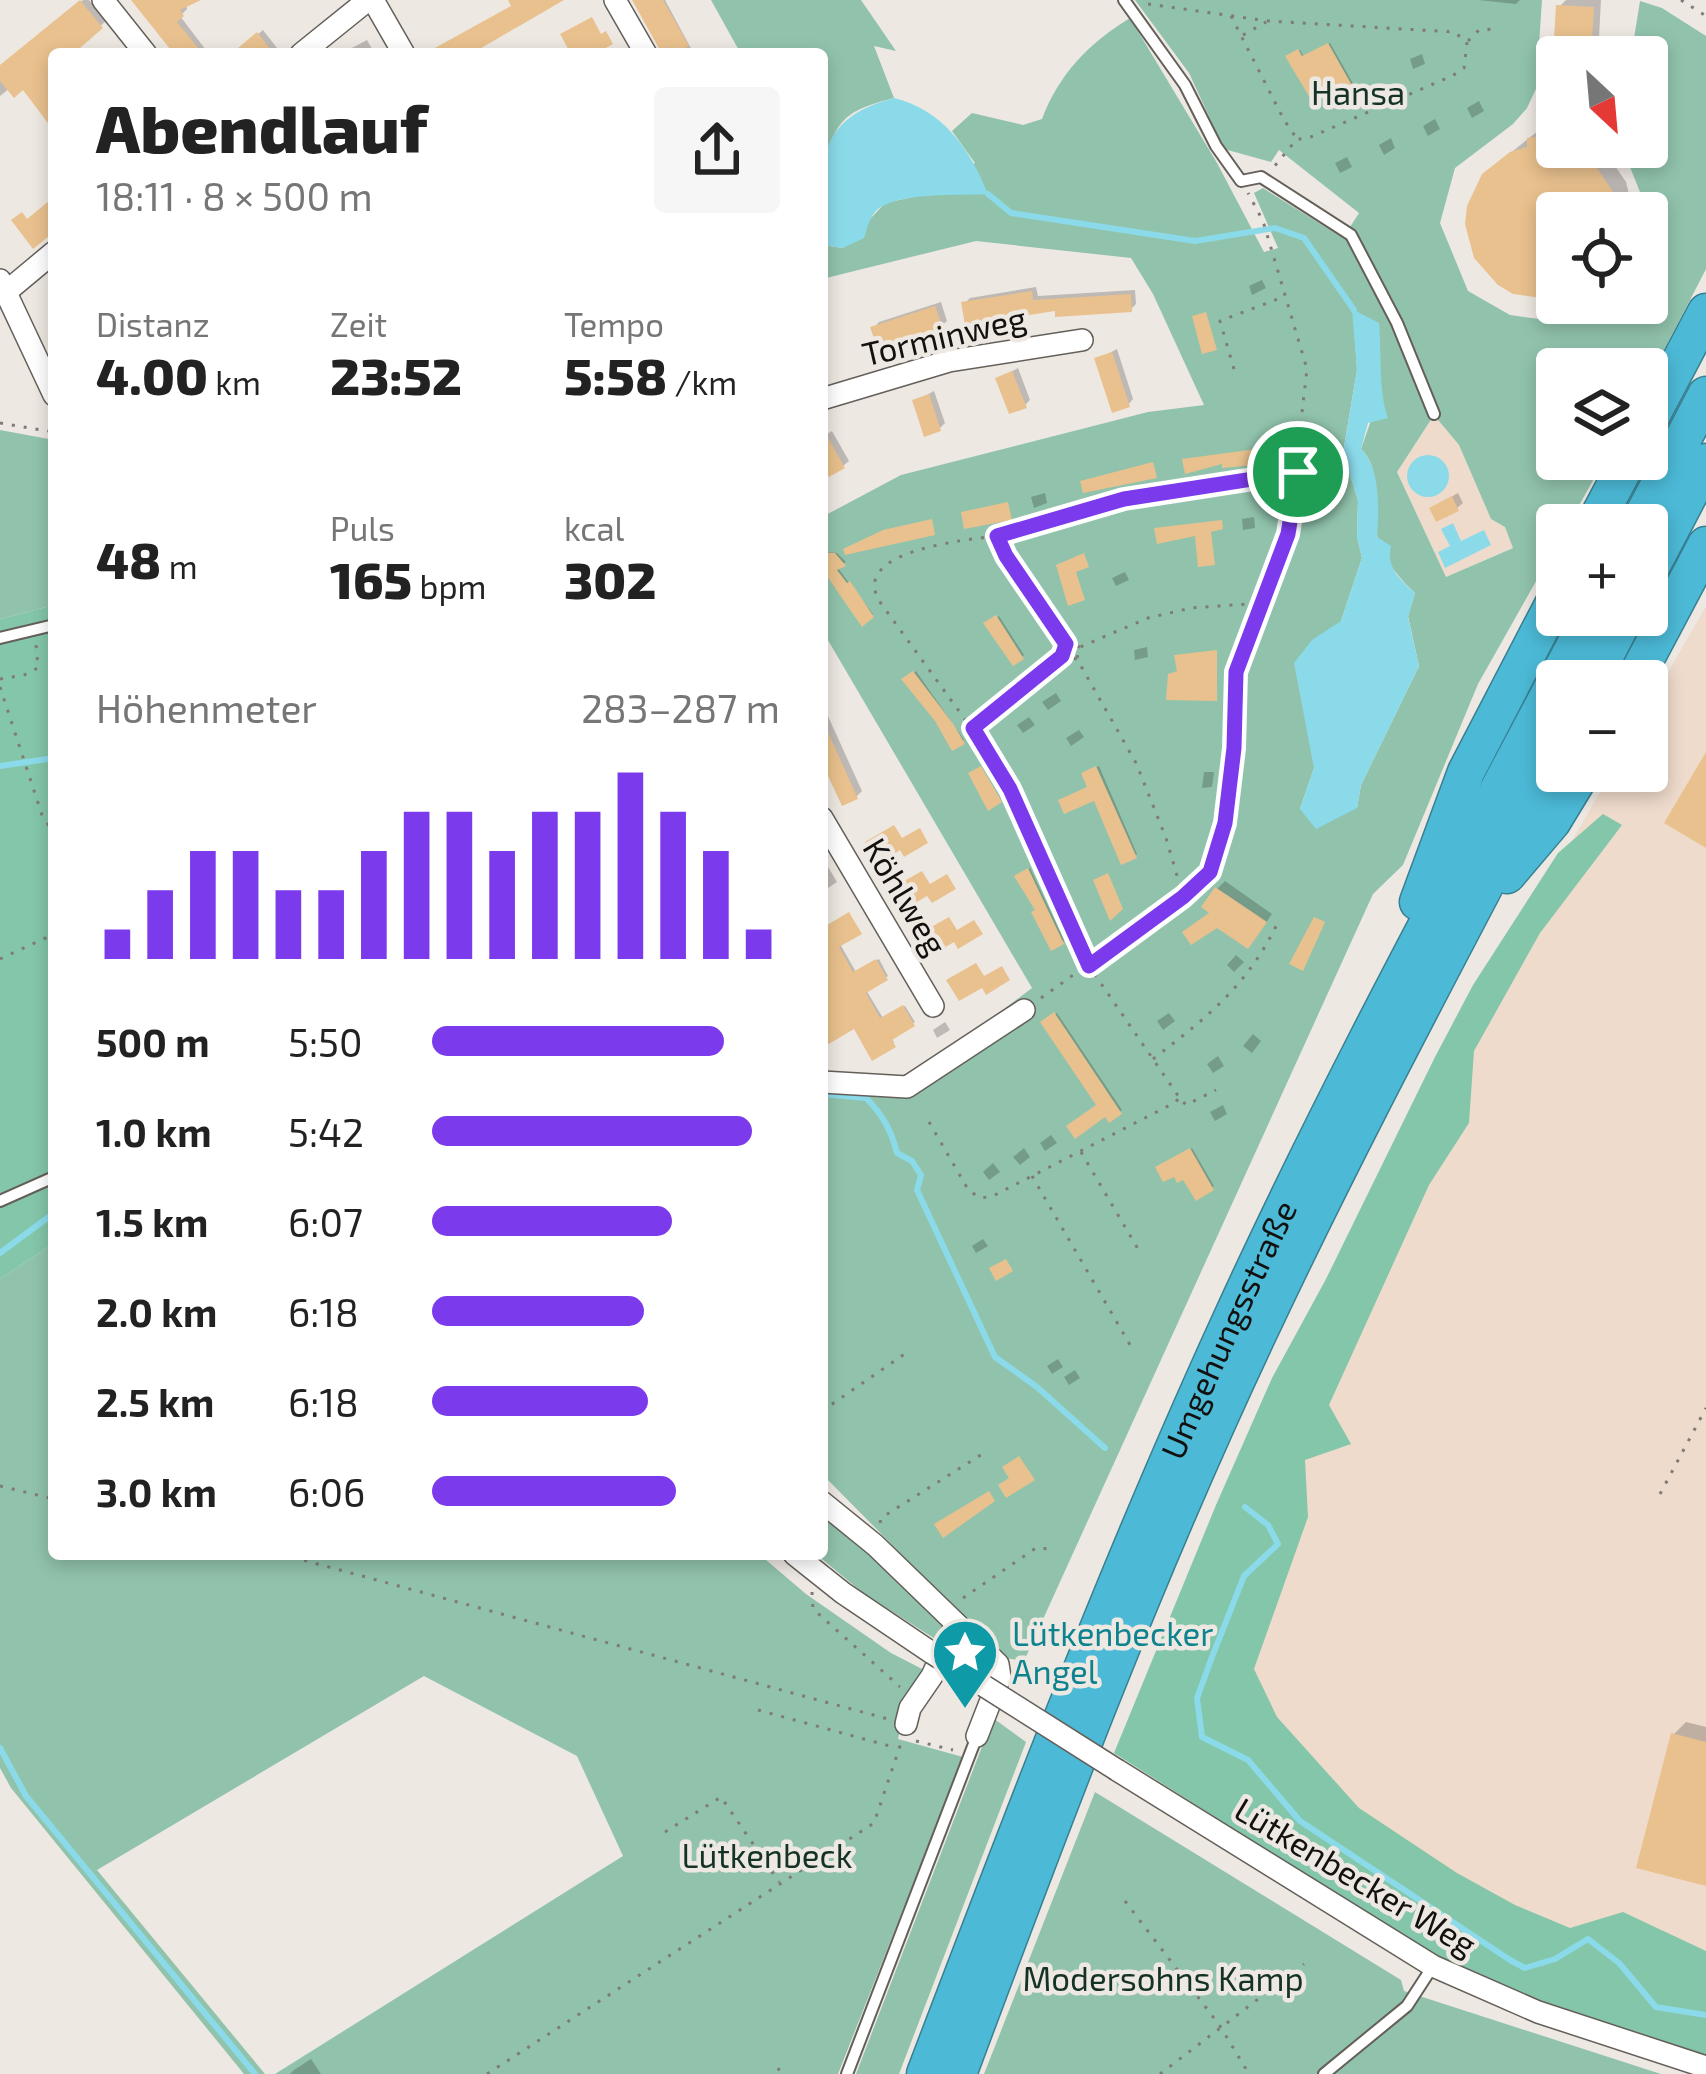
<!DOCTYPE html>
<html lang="de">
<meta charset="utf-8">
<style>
body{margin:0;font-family:"Exo 2",sans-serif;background:#f6f6f6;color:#222;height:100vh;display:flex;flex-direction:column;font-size:45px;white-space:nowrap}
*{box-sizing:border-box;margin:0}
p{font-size:39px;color:#767676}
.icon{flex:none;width:66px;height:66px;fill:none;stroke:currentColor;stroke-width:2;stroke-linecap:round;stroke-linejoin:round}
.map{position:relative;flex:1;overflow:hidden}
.side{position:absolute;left:48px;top:48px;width:780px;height:1512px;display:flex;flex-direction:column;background:#fff;border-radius:12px;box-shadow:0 6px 18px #0003}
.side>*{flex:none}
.needle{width:78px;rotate:154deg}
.controls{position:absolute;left:1536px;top:36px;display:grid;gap:24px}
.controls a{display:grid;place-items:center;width:132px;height:132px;border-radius:12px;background:#fff;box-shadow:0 6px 18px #0003;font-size:60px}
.pin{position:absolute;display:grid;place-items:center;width:102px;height:102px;color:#fff;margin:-51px;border:6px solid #fff;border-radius:50%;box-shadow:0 3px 12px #0007}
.round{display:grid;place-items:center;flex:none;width:126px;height:126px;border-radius:12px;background:#f6f6f6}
.overview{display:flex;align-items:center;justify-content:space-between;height:204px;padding:0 48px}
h1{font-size:66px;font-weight:800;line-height:90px}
.figures{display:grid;grid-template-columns:repeat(3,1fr);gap:18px;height:204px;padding:12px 48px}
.figures div{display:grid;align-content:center}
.figures b{font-size:51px;font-weight:800}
.figures small{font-size:33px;font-weight:400}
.figures p{font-size:33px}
.chart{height:336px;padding:24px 48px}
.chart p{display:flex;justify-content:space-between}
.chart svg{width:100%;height:216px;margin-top:12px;stroke:#7c3aed;stroke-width:6}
ul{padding:0 48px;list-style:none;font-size:39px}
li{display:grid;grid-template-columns:192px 144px 1fr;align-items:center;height:90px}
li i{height:30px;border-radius:15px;background:#7c3aed}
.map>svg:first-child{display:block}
.industrial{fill:#efdbcc}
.green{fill:#91c3ac;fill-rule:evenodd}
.forest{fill:#84c6a9}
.water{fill:#8bdaea}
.shadow{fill:#0003}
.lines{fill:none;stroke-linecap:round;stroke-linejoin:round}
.stream{stroke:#8bdaea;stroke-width:6}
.building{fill:#e9c18e}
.lane-casing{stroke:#645f59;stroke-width:14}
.street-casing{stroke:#645f59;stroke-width:24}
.highway-casing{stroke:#387f91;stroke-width:39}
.path{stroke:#7f7b77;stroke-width:3;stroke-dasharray:3 9;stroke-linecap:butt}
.lane{stroke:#fff;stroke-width:10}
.street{stroke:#fff;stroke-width:21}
.highway{stroke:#4cbad7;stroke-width:36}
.street-bridge-casing{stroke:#645f59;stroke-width:24;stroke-linecap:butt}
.street-bridge{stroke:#fff;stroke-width:21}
.route-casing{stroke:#fff;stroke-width:24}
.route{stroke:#7c3aed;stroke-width:15}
.labels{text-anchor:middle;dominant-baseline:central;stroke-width:9;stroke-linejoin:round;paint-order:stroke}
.park-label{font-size:33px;fill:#143326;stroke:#eee8e2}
.street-label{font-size:33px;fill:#13110f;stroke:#eee8e2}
.culture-label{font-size:33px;fill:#0d838f;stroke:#eee8e2;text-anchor:start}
</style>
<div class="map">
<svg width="1706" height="2074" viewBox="0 0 1706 2074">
<rect width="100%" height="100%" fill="#eee8e2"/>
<g class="industrial">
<path d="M1434 414 1459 445 1491 519 1505 527 1514 547 1446 577 1397 472Z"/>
<path d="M1706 606V2041L1159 1746 1508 953 1612 771H1647V709Z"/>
</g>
<g class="green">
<path d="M711 0H861L896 51 874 46 894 98C843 111 836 120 822 170V54H741Z"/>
<path d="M1135 0H1542L1536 89 1527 108 1513 124 1455 168 1440 223 1468 291 1510 315 1554 321 1592 303H1647V213H1639L1640 192 1622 147H1647V57H1631L1640 1 1662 8 1706 36V269L1647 383V369H1557V459H1605L1568 525H1557V544L1478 684 1403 865 1373 894 1024 1661 1004 1658 822 1474V1088L898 1089 1032 988 822 630V517L901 475 1148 412 1204 405 1153 294 1131 258 976 241 822 279V245L843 248 885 203 913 197 975 163 952 131 972 113 1023 125 1042 119C1059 74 1089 43 1130 18L1217 163 1264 252 1278 248 1254 193 1263 188 1343 238 1359 213 1279 150 1271 162 1224 149 1189 73ZM1353 309 1380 395 1361 449C1383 470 1373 508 1377 535 1381 557 1399 578 1415 593L1408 616 1419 666 1361 785 1357 808 1300 809 1314 768 1341 621 1362 558 1357 537 1358 500 1343 453 1357 370ZM1434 415 1459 445 1491 519 1505 527 1513 548 1446 577 1397 472Z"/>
<path d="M0 430 54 440V605L0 619Z"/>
<path d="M54 1243V1554H759L806 1594 891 1653 926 1671 906 1703 898 1739 963 1757 838 2074H275L623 1856 577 1756 424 1676 97 1870 265 2074H244L11 1788 0 1768V1279Z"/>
<path d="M822 1511 947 1628 943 1644 863 1593 816 1554H822Z"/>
<path d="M993 1718 1026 1742 899 2074H856Z"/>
<path d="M1095 1792 1401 1980 1404 1991 1661 2074H984Z"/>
</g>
<g class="forest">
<path d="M54 605V1243L0 1279V619Z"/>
<path d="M1603 814 1622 825 1540 933 1474 1051 1469 1123 1429 1185 1329 1405 1351 1444 1305 1460 1308 1517 1254 1669 1277 1717 1359 1808 1457 1873 1515 1905 1570 1928 1623 1912 1706 1951V2057L1530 1998 1431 1954 1114 1753 1216 1505 1272 1378 1326 1279 1435 1057 1473 985 1558 853Z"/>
</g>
<g class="water">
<path d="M894 98C943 110 970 149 988 194 960 196 894 191 875 212 869 219 867 229 864 238L843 248 822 245C822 172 809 120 894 98Z"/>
<path d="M1352 309 1379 323C1382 355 1378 390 1388 418L1368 423 1361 449C1381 469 1379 511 1377 537L1391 546C1386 568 1400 579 1415 593L1408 617 1419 666 1361 785 1357 808 1316 829 1300 809 1314 768 1294 663 1312 640 1341 621 1362 558 1357 537 1358 500 1343 453 1357 370Z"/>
<circle cx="1428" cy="476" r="21"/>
<path d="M1453 523 1461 541 1484 530 1491 545 1445 568 1438 552 1450 546 1441 529Z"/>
</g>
<g class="shadow">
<path d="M83 0H89L106 21 71 52 73 54H54V81L10 88 0 96V67Z"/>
<path d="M136 0H185L187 9 180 16 209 54H178Z"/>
<path d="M636 0H665L694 54H665Z"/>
<path d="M1478 0H1520L1516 4Z"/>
<path d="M1566 0H1601L1598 57H1557L1556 72 1559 7Z"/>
<path d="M263 30 277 48 271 54H251L244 46Z"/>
<path d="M367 40 375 54H344L348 50Z"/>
<path d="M1330 43 1354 85 1343 92 1336 80 1289 57 1300 50 1304 57Z"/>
<path d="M1422 54 1425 64 1413 69 1410 59Z"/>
<path d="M1479 101 1484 111 1472 118 1467 108Z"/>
<path d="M1435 119 1440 129 1428 136 1423 126Z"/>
<path d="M1557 125V147H1595L1607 154 1626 182 1630 198 1629 213H1557V293L1499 162 1543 127Z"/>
<path d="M1391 138 1395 148 1384 155 1379 145Z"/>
<path d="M1347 157 1352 167 1340 173 1335 163Z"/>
<path d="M1262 280 1266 288 1252 295 1249 286Z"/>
<path d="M1036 287 1038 296 1135 290 1136 304 1130 310 965 303 970 298Z"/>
<path d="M941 302 947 321 941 326 874 328 879 322Z"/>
<path d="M1117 349 1133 399 1128 405 1098 359Z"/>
<path d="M1018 368 1030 400 1025 405 999 378Z"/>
<path d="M934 391 945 423 940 428 915 401Z"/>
<path d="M832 431 849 461 843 466 822 458V437Z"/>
<path d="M1045 493 1047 503 1034 508 1031 497Z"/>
<path d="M1458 493 1463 503 1457 508H1432Z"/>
<path d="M1254 517 1255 528 1243 530 1242 519Z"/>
<path d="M822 551 837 553 846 562 837 567 873 614 862 622 822 563Z"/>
<path d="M1125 572 1129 580 1116 586 1112 578Z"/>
<path d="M999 616 1024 655 1014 662 987 624Z"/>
<path d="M1147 647 1148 657 1135 660 1134 650Z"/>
<path d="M916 671 964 740 953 747 937 719 905 680Z"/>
<path d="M1056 693 1061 701 1048 710 1042 702Z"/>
<path d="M822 703 862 791 856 797 822 755Z"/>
<path d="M1029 717 1035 725 1023 733 1017 725Z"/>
<path d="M1079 730 1084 737 1071 746 1066 738Z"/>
<path d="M1099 766 1137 854 1135 856 1090 787 1086 772Z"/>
<path d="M1204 772H1214L1212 787 1202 788Z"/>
<path d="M827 865 837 882 822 892V868Z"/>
<path d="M1030 868 1064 940 1063 942 1018 876Z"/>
<path d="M1225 881 1272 914 1256 937 1212 912 1217 889Z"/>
<path d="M837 939 856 972 879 959 888 976 866 990 883 1018 905 1006 915 1022 892 1036 894 1044 855 1025 822 1042V948Z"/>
<path d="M1236 955 1244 962 1234 972 1227 965Z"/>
<path d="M1057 1013 1122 1110 1110 1119 1044 1022Z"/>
<path d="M1169 1013 1175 1021 1163 1030 1157 1021Z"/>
<path d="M945 1022 950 1030 937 1038 933 1030Z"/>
<path d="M1253 1034 1261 1041 1252 1053 1243 1046Z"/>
<path d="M1218 1056 1224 1066 1213 1073 1207 1064Z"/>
<path d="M1223 1105 1227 1114 1215 1121 1210 1112Z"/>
<path d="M1051 1135 1057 1143 1045 1151 1040 1143Z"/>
<path d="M1024 1148 1030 1157 1020 1165 1013 1157Z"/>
<path d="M1192 1148 1214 1186 1197 1197 1184 1176 1160 1166Z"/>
<path d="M993 1163 1000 1172 989 1180 983 1172Z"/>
<path d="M983 1239 988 1246 976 1253 972 1246Z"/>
<path d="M1058 1359 1063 1367 1052 1374 1047 1366Z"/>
<path d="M1075 1370 1080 1378 1069 1385 1064 1377Z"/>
<path d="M1686 1722 1706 1727V1883L1673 1735Z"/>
<path d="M311 2059 321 2074H290L294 2070Z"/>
</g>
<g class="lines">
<g class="stream">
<path d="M988 194 1011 213 1195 241 1275 228 1304 238 1354 310"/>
<path d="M0 766 54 758"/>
<path d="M822 1094 866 1098C883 1115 891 1130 897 1153L912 1161 921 1175 917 1190 995 1357 1037 1387 1105 1448"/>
<path d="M0 1253 54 1213"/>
<path d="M1245 1507 1268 1525 1278 1544 1244 1576 1212 1657 1197 1698 1202 1737 1248 1760 1300 1821 1510 1960 1525 1968 1555 1959 1588 1939 1619 1963 1656 2007 1706 2015"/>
<path d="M0 1748 26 1796 255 2074"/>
</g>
</g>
<g class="building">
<path d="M80 0 103 28 73 54H54V131L23 90 14 98 0 81V65Z"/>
<path d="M131 0H201L180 10 184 16 177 22 203 54H174Z"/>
<path d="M508 0H564L471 54H424L511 6Z"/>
<path d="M632 0H663L689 46 674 54 667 47 660 50Z"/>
<path d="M1556 5 1594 7 1591 57H1553Z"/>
<path d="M592 17 601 34 606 31 613 44 595 54H571L560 34Z"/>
<path d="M257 32 274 54H231Z"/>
<path d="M1328 43 1354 89 1342 96 1335 84 1310 98 1285 56 1298 49 1302 56Z"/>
<path d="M1546 136V145L1564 148 1595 165 1615 195 1619 213H1557V297L1548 299 1513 294 1498 285 1474 258 1465 224 1467 206 1482 174 1510 152 1527 147V138Z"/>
<path d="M54 197V232L33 249 11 220 22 212 27 219Z"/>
<path d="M1032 291 1033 300 1131 294 1132 312 1055 317V311L965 325 961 302Z"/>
<path d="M935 306 943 329 878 350 870 327Z"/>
<path d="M1206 312 1217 350 1202 354 1192 316Z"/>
<path d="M1112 352 1130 407 1112 413 1094 358Z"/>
<path d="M1012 371 1027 408 1009 414 995 378Z"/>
<path d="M929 394 941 431 924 437 912 400Z"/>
<path d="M822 427 845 468 829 477 822 465Z"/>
<path d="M1264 448 1266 464 1222 468V464L1185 474 1182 459Z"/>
<path d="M1153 462 1157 478 1083 493 1080 481Z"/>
<path d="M1452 496 1459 511 1436 522 1429 508Z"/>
<path d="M1008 502 1012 520 964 529 961 512Z"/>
<path d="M932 519 935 535 845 555 843 549 883 530Z"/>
<path d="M1222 520 1223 529 1211 532 1215 565 1198 567 1195 536 1157 544 1154 528Z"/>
<path d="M822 552 835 553 846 566 837 570 847 583 850 581 874 617 862 627 822 569Z"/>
<path d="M1084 553 1089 567 1076 572 1085 600 1068 606 1056 565Z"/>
<path d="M996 615 1024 659 1013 666 983 623Z"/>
<path d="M1217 650V701L1166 700 1168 674 1177 671 1174 655Z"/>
<path d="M913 671 954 725 965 744 952 751 935 721 901 679Z"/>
<path d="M822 719 858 799 842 806 822 763Z"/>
<path d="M1706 752V848L1664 823Z"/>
<path d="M981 766 1002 802 988 811 968 773Z"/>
<path d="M1096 766 1137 858 1121 865 1094 801 1064 814 1058 800 1087 787 1081 773Z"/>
<path d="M894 825 902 838 920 828 928 843 904 857 900 850 878 864 865 842Z"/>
<path d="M1028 868 1064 944 1051 951 1031 912 1035 910 1014 876Z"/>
<path d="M922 871 930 884 947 874 956 889 932 903 927 896 905 909 892 888Z"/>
<path d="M1108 873 1123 909 1110 921 1093 880Z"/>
<path d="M1215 887 1267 922 1248 949 1217 928 1191 945 1182 932 1209 913 1201 907Z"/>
<path d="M849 912 862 934 839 947 853 972 876 959 888 980 866 993 880 1018 903 1005 915 1026 892 1040 896 1047 872 1061 854 1029 822 1048V928Z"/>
<path d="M949 917 957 930 974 920 983 934 958 949 954 942 932 955 919 934Z"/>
<path d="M1314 917 1325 922 1303 971 1289 964Z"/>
<path d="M976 963 984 976 1002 966 1010 980 986 995 982 988 959 1001 946 980Z"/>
<path d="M1054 1012 1122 1114 1109 1123 1105 1117 1075 1139 1066 1126 1096 1105 1040 1022Z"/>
<path d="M1190 1148 1214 1190 1196 1201 1183 1180 1177 1183 1174 1177 1163 1182 1155 1167Z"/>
<path d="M1006 1259 1013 1271 996 1281 989 1268Z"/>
<path d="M1019 1456 1035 1480 1006 1498 998 1485 1009 1478 1002 1467Z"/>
<path d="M989 1491 995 1501 943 1538 934 1524Z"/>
<path d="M1671 1733 1706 1742V1886L1636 1868Z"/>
</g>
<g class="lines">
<defs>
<g id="lane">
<path d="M1124 0 1185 85 1216 146 1241 181 1261 177 1351 235 1397 323 1434 414"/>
<path d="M0 638 54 625"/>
<path d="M0 1201 54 1177"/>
<path d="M847 2074 977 1736"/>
<path d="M1324 2074 1407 2006 1433 1966"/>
</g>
<g id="street">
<path d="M103 0 146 54"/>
<path d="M373 0 404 54"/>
<path d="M615 0 646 54"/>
<path d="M301 54 368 0"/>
<path d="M0 280 54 395"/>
<path d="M6 292 54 252"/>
<path d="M822 399 949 361 1082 340"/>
<path d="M822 818 933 1006"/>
<path d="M822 1082 907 1087 1024 1010"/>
<path d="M822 1502 875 1545 998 1664 1000 1677 977 1736"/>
<path d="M794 1554 843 1593 932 1653"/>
<path d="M906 1724 910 1708 932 1676 956 1624"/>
<path d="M1117 1770 1433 1966 1538 2012 1706 2067"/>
</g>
<g id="highway">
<path d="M1647 424 1706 312"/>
<path d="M1594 525 1629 459"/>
<path d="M1638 525 1706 395"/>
<path d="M1647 575 1706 462"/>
<path d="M1592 681 1626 615"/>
<path d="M1634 681 1706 545"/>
<path d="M1507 875 1552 822 1583 771"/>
<path d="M1418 902 1466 772 1557 597"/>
<path id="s1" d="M925 2074C1021 1822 1116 1571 1228 1326 1338 1084 1467 850 1591 615"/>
<path d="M958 2074C1051 1824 1145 1573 1259 1332 1352 1134 1456 942 1557 748"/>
</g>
</defs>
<use href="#lane" class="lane-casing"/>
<use href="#street" class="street-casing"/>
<use href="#highway" class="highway-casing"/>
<g class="path">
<path d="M1681 0 1706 16"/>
<path d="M1148 4 1268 21 1454 32 1467 42 1464 68 1452 76 1306 139H1297L1273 168"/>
<path d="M1231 16 1284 120 1297 139"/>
<path d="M1243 35 1266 22"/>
<path d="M1468 41 1479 30 1496 29"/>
<path d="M1234 369 1220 321 1283 297"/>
<path d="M0 423 54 432"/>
<path d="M997 536 1124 499 1296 472"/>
<path d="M1080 647 1066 644 1006 556 997 536C964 540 848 551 880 602L993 758 1089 966 1179 1097"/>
<path d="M1062 656 1077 659 1136 763 1166 838 1183 896"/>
<path d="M1077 658 1080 647 1148 618 1191 608 1261 603"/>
<path d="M0 679 24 675 38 668 36 644"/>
<path d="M0 687 42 815 54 834"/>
<path d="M974 727 1062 656 1064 646"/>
<path d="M0 959 54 934"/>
<path d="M1041 998 1183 897 1210 872 1225 823 1234 747 1236 672 1288 534 1307 369 1263 221 1248 193"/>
<path d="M1153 1059C1209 1016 1249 984 1279 920"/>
<path d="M929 1122 969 1191 981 1198 993 1196 1176 1102 1179 1097 1186 1105 1216 1090"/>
<path d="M1081 1152 1138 1249"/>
<path d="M1032 1176 1133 1350"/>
<path d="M822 1411 909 1351"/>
<path d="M0 1486 54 1499"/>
<path d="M1660 1494 1706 1408"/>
<path d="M880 1523 881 1518 987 1451"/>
<path d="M281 1554 888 1719"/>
<path d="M812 1592 813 1609 900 1687"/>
<path d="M963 1598 1036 1548 1049 1549"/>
<path d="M758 1710 897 1748"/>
<path d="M916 1741 953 1750"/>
<path d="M665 1832 721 1797 779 1882"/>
<path d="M1125 1901 1220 2026 1249 2074"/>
<path d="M778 2068 781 2074"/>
<path d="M487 2074 874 1823 901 1743"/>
<path d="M1160 2074 1304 1964"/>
</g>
<use href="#lane" class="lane"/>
<use href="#street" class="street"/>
<use href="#highway" class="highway"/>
<defs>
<path id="street-bridge" d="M932 1653 1117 1770"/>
</defs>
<use href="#street-bridge" class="street-bridge-casing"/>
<use href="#street-bridge" class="street-bridge"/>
</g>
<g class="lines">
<defs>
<path id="route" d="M1298 472 1288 534 1236 672 1234 748 1225 823 1210 872 1183 897 1089 966 1010 789 973 728 1062 656 1066 644 1006 556 997 536 1124 499Z"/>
</defs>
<use href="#route" class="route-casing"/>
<use href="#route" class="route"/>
</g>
<defs>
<symbol id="sight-pin" viewBox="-11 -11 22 30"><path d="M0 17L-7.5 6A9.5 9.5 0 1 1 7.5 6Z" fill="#0f9aa8" stroke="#eee8e2"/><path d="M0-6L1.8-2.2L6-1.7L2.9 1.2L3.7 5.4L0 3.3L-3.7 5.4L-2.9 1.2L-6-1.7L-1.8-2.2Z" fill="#fff"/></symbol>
</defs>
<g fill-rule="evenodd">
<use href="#sight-pin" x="927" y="1614" width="76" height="104"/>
</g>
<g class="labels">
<g class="park-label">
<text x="1358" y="92">Hansa</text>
<text x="767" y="1855">Lütkenbeck</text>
<text x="1163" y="1978">Modersohns Kamp</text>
</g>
<g class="street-label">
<text transform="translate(944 335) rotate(-13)">Torminweg</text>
<text transform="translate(906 896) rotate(59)">Köhlweg</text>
<text stroke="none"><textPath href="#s1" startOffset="804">Umgehungsstraße</textPath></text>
<text transform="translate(1356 1876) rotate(31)">Lütkenbecker Weg</text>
</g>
<g class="culture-label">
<text x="1012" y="1633">Lütkenbecker<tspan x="1012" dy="38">Angel</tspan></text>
</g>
</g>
</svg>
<div class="controls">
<a><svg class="needle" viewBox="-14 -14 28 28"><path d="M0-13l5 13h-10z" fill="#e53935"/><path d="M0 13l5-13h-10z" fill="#767676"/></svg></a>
<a><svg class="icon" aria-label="locate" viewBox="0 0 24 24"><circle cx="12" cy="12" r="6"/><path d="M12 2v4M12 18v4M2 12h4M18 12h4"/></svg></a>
<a><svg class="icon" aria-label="layers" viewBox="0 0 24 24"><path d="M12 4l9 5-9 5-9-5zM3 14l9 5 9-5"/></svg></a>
<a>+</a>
<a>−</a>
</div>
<div class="pin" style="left:1298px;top:472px;background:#1e9e55"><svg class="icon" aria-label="arrive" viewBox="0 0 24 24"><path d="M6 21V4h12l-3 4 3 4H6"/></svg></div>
<section class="side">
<div class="overview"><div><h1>Abendlauf</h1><p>18:11 · 8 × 500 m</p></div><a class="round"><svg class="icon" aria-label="share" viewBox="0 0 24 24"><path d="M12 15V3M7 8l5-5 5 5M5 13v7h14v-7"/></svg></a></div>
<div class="figures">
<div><p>Distanz</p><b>4.00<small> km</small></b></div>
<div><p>Zeit</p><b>23:52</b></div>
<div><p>Tempo</p><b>5:58<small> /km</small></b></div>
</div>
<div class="figures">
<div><b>48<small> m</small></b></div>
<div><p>Puls</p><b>165<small> bpm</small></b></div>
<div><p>kcal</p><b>302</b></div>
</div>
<div class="chart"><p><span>Höhenmeter</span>283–287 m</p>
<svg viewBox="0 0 160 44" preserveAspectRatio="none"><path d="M5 44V38M15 44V30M25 44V22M35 44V22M45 44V30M55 44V30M65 44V22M75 44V14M85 44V14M95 44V22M105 44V14M115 44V14M125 44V6M135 44V14M145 44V22M155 44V38"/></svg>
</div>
<ul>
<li><b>500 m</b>5:50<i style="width:84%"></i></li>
<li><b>1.0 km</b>5:42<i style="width:92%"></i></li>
<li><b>1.5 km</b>6:07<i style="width:69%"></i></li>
<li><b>2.0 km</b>6:18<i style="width:61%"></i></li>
<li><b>2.5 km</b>6:18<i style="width:62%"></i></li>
<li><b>3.0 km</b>6:06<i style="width:70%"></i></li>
</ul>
</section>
</div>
